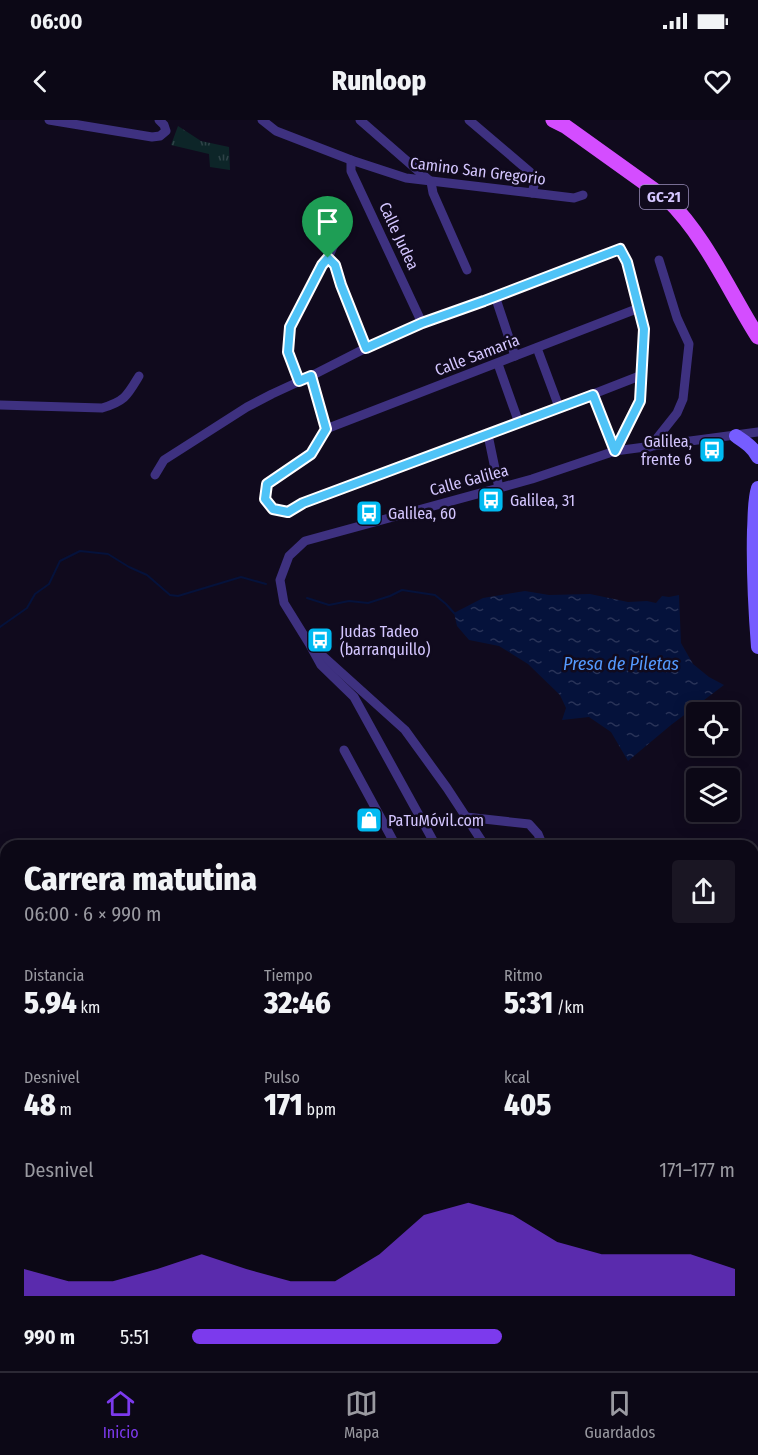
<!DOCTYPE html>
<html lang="es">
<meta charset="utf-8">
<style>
body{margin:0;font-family:"Fira Sans Condensed",sans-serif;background:#1a1623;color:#f1f3f6;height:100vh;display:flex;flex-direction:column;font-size:22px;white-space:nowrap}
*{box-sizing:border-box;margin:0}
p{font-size:20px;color:#9a9aa1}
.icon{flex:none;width:33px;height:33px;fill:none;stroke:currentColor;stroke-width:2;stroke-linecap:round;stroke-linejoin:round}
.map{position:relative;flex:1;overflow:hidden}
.details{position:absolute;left:0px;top:720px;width:759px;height:531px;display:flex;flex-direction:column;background:#0c0816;border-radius:18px 18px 0 0;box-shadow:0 3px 15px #0003,0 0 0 2px #2c2935}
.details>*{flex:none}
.buttons{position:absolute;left:686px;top:582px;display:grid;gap:12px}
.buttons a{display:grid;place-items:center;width:54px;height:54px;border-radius:6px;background:#0c0816;box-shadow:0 3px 15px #0003,0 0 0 2px #2c2935;font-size:30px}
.pin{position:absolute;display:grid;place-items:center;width:51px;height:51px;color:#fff;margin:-62px -26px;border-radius:50% 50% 50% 0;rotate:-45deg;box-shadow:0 0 6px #0007}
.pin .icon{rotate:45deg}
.round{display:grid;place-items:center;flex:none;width:63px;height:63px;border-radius:6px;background:#1a1623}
.head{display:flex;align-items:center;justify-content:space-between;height:102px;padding:0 24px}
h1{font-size:33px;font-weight:800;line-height:45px}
.metrics{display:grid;grid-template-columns:repeat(3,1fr);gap:9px;height:102px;padding:6px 24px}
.metrics div{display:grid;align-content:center}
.metrics b{font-size:30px;font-weight:800}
.metrics small{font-size:16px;font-weight:400}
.metrics p{font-size:16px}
.chart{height:168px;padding:12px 24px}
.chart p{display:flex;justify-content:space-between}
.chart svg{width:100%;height:108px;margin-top:6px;fill:#7c3aed;opacity:.7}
ul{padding:0 24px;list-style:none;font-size:20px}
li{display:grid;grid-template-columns:96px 72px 1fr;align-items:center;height:45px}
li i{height:15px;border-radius:8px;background:#7c3aed}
.status{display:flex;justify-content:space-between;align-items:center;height:42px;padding:0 30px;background:#0c0816;direction:ltr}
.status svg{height:16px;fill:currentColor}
header{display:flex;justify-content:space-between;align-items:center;height:78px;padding:0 24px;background:#0c0816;font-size:27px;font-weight:800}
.menu{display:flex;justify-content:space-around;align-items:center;height:84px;border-top:2px solid #2c2935;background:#0c0816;font-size:16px;color:#9a9aa1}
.menu a{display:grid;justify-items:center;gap:3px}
.menu .active{color:#7c3aed}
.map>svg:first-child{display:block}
.park{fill:url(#park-tufts)}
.water{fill:url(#water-ripples)}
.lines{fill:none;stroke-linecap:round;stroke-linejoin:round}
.stream{stroke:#05123b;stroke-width:2}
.street{stroke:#3e3180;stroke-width:9}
.secondary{stroke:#765dff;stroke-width:14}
.primary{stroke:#d44dff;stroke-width:15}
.route-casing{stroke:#fff;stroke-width:12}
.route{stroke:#4fc3f7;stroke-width:8}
.labels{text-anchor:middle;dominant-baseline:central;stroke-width:5;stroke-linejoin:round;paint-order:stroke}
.shield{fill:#100a1d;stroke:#998ebb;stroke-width:1.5}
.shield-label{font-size:15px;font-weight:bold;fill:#d4c6ff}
.street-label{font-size:16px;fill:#d4c6ff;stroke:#100a1d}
.poi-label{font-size:16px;fill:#d4c6ff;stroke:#100a1d;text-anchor:start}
.water-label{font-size:18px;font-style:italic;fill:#549aff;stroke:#100a1d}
</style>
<div class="status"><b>06:00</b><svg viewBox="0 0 49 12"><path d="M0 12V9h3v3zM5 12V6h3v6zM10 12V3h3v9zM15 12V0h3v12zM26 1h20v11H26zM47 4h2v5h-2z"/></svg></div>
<header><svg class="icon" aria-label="back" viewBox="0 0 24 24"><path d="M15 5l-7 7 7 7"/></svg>Runloop<svg class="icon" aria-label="heart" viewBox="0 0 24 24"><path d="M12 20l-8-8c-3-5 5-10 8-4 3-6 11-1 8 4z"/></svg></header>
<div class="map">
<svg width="758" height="1251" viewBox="0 0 758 1251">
<defs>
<pattern id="park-tufts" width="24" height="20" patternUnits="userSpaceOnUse" patternTransform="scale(1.5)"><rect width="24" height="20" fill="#0d2528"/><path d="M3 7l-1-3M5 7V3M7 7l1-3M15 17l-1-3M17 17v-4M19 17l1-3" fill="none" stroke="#2f4348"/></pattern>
<pattern id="water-ripples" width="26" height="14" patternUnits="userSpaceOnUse" patternTransform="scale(1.5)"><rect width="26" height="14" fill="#05123b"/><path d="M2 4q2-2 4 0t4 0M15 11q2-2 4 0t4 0" fill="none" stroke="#293358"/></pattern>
</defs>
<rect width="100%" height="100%" fill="#100a1d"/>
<path class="park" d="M178 6 201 21 229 27 230 50 210 47 209 34 171 25Z"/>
<path class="water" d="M525 471 549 475 590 474 628 482 647 481 656 483 662 476 669 477 679 475 681 523 693 544 709 557 724 565 671 605 628 641 611 612 589 597 562 600 566 588 560 575 528 544 499 526 469 520 457 506 454 493 483 478Z"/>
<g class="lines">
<g class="stream">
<path d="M307 478 329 485 349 481 368 483 390 476 402 470 435 475 446 484 454 493"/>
<path d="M0 507 27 488 35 474 49 464 60 441 80 431 108 434 129 447 147 455 170 475 178 476 241 457 266 464"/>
</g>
<g class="street">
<path d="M49 0 152 17 160 16 166 11 164 5 159 0"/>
<path d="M262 0 276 11 351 40 406 58 574 78 583 75"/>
<path d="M360 0 431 62 433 73 467 150"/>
<path d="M469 0 530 52 535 62 532 73"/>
<path d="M351 40V51L422 203"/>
<path d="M328 138 335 145 341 165 366 228"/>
<path d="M495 176 515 236"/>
<path d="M537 228 559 287"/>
<path d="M498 244 519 303"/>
<path d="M311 256 326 309 311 334 267 364 265 379 273 389 288 392 303 383 519 303 642 255"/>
<path d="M299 261 288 232 290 207 322 145 328 138 341 109"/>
<path d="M593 275 615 331"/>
<path d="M0 285 102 288C125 281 127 276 139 256"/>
<path d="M326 309 639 188"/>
<path d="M488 315 499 368"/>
<path d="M650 327 677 293 683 279 689 224 677 198 659 140"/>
<path d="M155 355 164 340 247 287 272 274 311 256 366 228 422 203 484 181 620 129 627 142 644 209 640 281 615 331"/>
<path d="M314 528 405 610 447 668 485 726"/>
<path d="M344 630 396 726"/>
<path d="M466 697 529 704 538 714 543 726"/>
<path d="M436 726 354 577 321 545 310 525 284 483 280 460 289 436 305 421 532 359 615 331 758 312"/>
<path d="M753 1217 758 1219"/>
<path d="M402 1249 417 1245"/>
<path d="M744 1251 758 1246"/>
</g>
<g class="secondary">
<path d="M736 316C745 322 753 327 758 337"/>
<path d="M758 368C754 381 755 396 754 410 753 449 755 488 758 527"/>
</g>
<path class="primary" d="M553 0 565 6 667 79C706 117 729 171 758 217"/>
</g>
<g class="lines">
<defs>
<path id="route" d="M620 129 627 142 644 209 640 281 615 331 593 275 303 383 288 392 273 389 265 379 267 364 311 334 326 309 311 256 299 261 288 232 290 207 322 145 328 138 335 145 341 165 366 228 422 203 484 181Z"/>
</defs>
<use href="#route" class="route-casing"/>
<use href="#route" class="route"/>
</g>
<defs>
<symbol id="bus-square" viewBox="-11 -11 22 22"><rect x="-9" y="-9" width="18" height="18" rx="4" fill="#00baf1" stroke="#100a1d"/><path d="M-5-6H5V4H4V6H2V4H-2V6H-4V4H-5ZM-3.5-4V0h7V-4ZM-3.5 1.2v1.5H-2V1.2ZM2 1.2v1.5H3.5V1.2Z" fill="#fff"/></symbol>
<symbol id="shop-square" viewBox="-11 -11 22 22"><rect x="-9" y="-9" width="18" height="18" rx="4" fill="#00baf1" stroke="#100a1d"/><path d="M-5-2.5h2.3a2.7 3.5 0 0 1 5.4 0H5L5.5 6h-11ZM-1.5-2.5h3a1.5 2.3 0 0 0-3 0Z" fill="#fff"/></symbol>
</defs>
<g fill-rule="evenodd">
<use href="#bus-square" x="697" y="315" width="30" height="30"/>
<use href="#bus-square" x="476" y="365" width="30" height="30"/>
<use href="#bus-square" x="354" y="378" width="30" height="30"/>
<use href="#bus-square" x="305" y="505" width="30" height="30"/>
<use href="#shop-square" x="354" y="685" width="30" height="30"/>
</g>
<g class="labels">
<rect class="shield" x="640" y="65" width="48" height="24" rx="4.5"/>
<g class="shield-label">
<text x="664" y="77">GC-21</text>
</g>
<g class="street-label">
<text transform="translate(478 51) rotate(7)">Camino San Gregorio</text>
<text transform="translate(399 116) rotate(65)">Calle Judea</text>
<text transform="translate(477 235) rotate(-21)">Calle Samaria</text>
<text transform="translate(469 360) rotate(-15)">Calle Galilea</text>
</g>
<g class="poi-label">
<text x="692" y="321" text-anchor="end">Galilea,<tspan x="692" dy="18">frente 6</tspan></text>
<text x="510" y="380">Galilea, 31</text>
<text x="388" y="393">Galilea, 60</text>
<text x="340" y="511">Judas Tadeo<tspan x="340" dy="18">(barranquillo)</tspan></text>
<text x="388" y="700">PaTuMóvil.com</text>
</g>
<g class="water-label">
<text x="621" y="544">Presa de Piletas</text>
</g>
</g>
</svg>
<div class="buttons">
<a><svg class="icon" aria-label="locate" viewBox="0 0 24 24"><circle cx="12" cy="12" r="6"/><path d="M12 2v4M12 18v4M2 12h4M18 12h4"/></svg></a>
<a><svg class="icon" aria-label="layers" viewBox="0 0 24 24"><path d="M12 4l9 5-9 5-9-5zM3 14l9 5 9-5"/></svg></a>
</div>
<div class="pin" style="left:328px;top:138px;background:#1e9e55"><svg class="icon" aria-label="arrive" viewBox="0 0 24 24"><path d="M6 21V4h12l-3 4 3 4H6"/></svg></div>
<section class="details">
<div class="head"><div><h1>Carrera matutina</h1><p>06:00 · 6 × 990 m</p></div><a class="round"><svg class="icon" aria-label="share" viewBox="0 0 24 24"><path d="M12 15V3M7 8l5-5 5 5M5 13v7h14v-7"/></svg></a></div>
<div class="metrics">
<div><p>Distancia</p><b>5.94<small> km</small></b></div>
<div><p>Tiempo</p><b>32:46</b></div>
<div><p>Ritmo</p><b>5:31<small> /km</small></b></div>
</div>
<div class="metrics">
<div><p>Desnivel</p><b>48<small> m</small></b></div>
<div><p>Pulso</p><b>171<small> bpm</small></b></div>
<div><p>kcal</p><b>405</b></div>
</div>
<div class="chart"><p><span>Desnivel</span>171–177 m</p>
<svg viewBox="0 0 160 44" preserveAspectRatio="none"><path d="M0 44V33L10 38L20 38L30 33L40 27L50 33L60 38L70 38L80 27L90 11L100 6L110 11L120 22L130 27L140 27L150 27L160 33V44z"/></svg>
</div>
<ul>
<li><b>990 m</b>5:51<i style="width:57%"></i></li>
</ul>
</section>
</div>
<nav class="menu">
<a class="active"><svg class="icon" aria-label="home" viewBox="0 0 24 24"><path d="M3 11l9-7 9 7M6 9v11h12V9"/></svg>Inicio</a>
<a><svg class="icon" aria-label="map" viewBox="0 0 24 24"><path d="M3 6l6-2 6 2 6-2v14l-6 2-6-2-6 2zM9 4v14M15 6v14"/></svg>Mapa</a>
<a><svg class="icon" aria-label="saved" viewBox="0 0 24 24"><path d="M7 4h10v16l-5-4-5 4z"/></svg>Guardados</a>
</nav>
